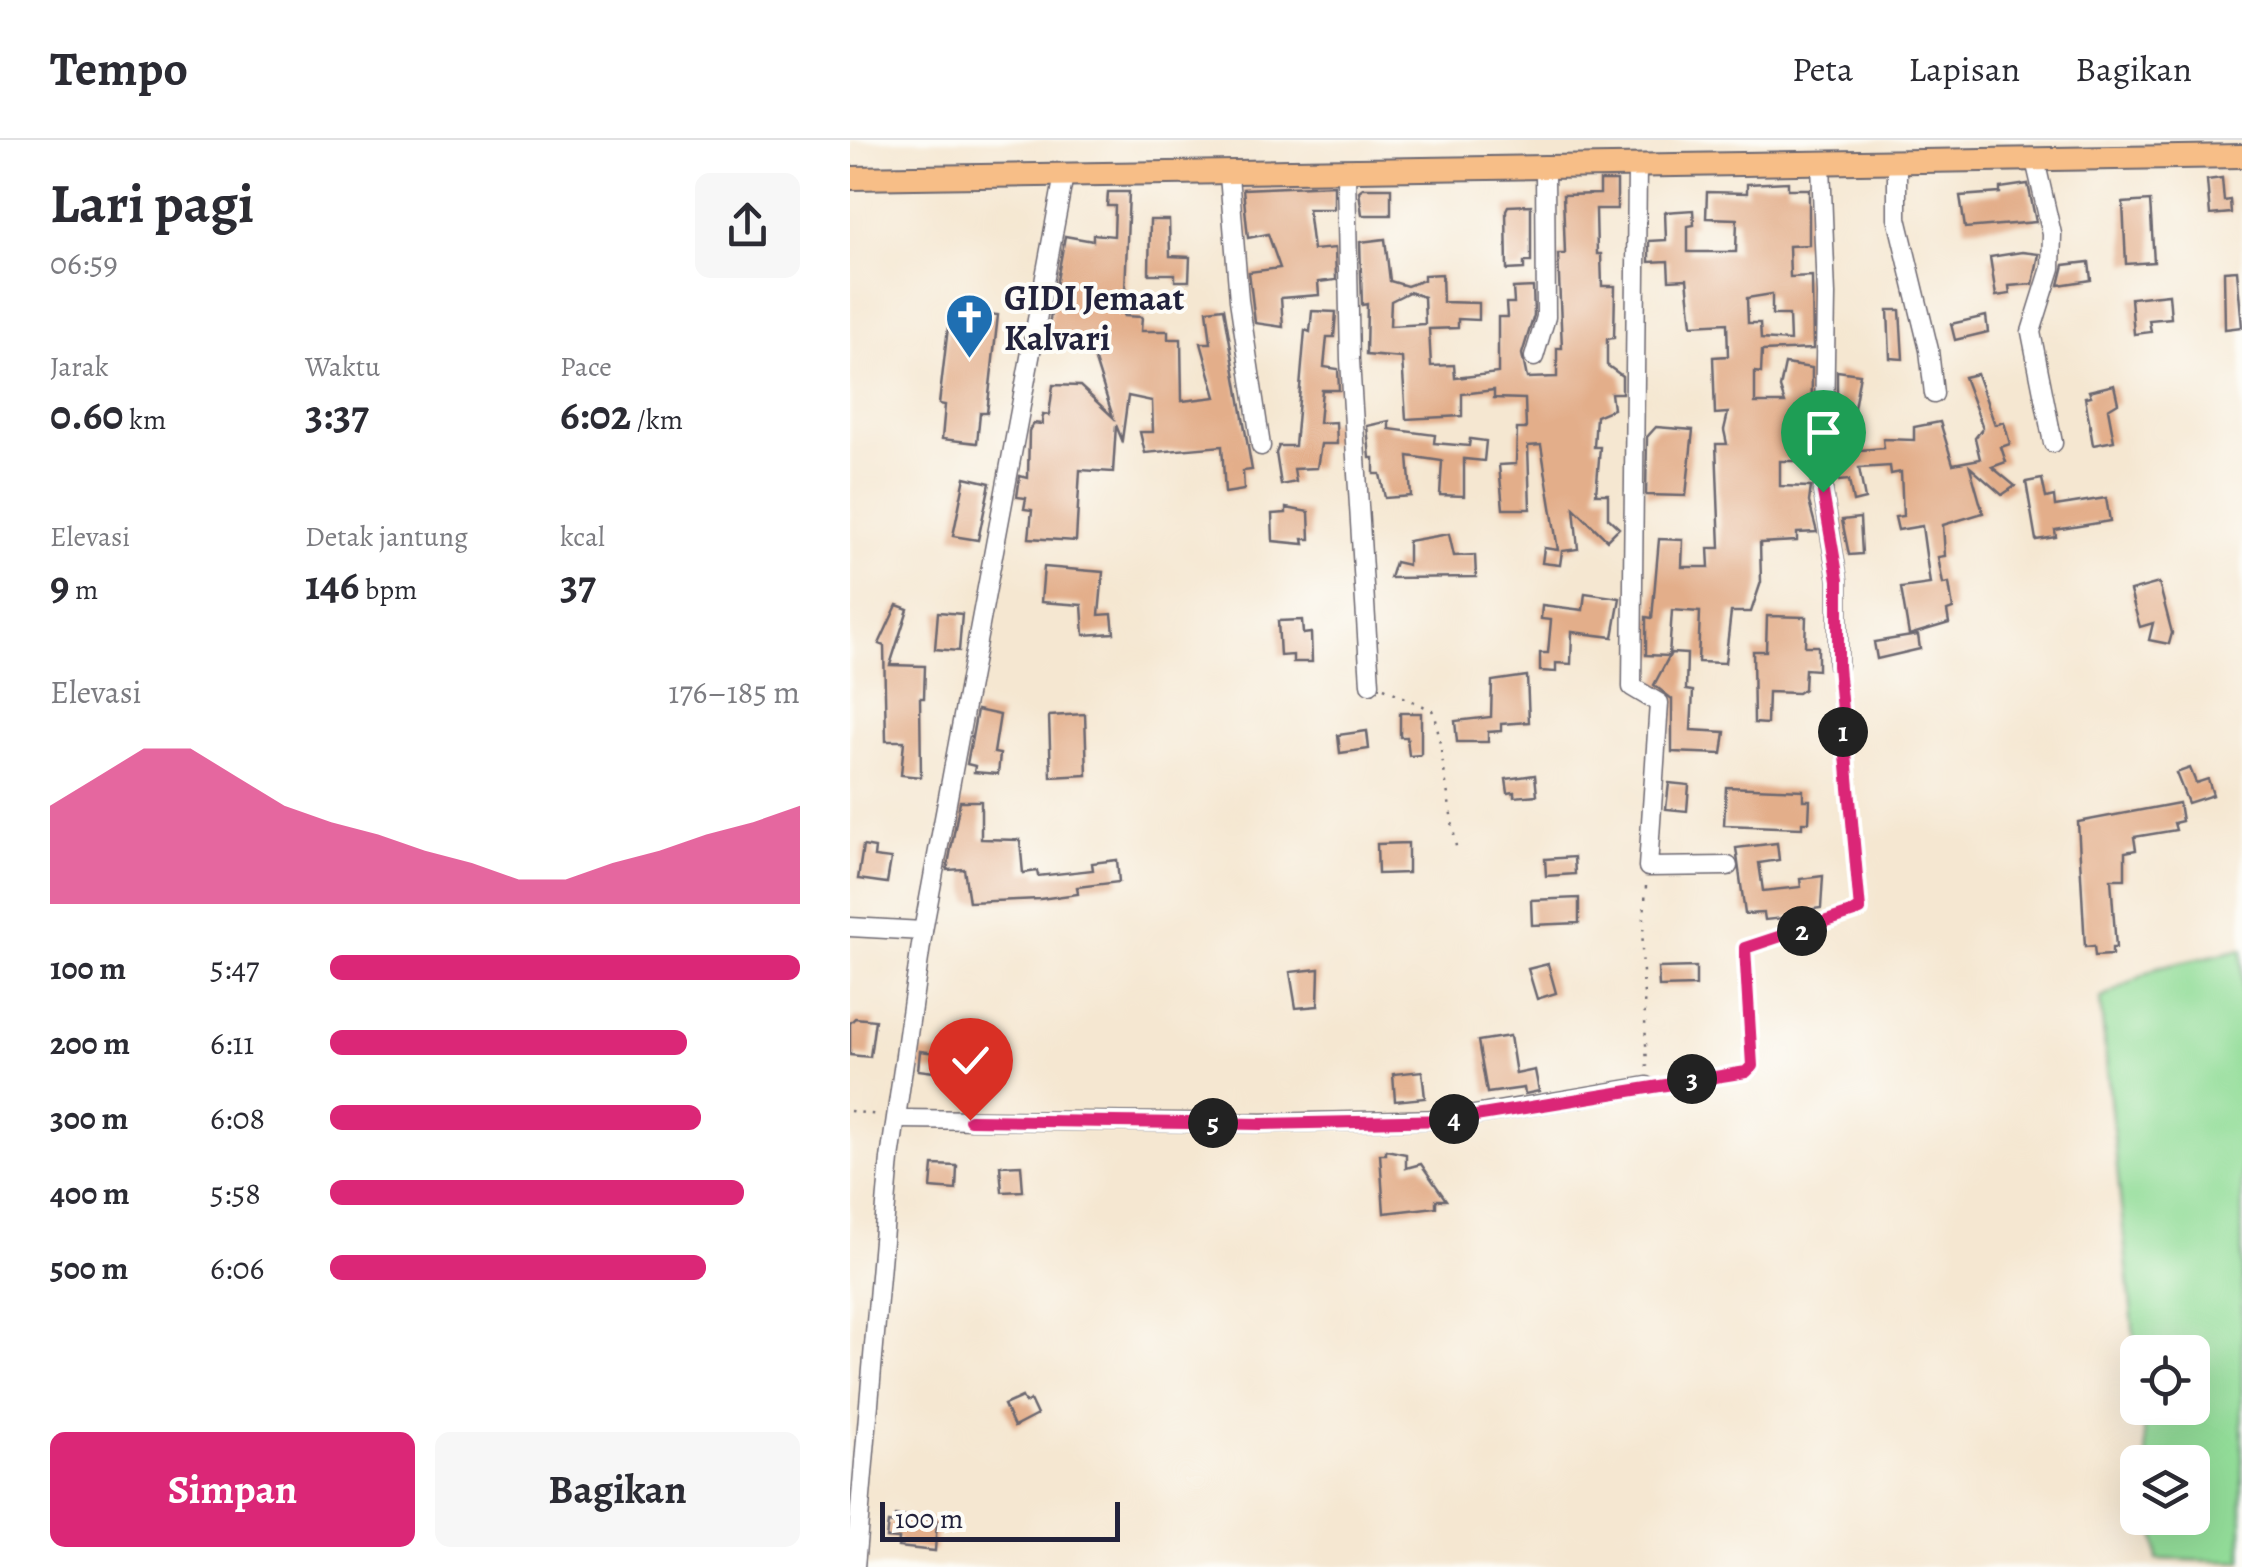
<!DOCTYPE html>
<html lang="id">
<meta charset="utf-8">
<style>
body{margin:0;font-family:Alegreya,serif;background:#f7f7f7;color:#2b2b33;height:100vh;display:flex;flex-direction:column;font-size:38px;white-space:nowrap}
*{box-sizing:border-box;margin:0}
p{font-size:32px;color:#7c7c81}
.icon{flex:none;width:55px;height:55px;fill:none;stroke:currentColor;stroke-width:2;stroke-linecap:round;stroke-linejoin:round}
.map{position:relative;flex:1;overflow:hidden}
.panel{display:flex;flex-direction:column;background:#fff;width:850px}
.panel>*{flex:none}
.tools{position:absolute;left:1270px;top:1195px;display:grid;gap:20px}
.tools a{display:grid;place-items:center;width:90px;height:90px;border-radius:15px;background:#fff;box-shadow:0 10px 40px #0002;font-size:50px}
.scale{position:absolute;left:30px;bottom:25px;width:240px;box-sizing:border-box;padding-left:10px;border:5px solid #22223b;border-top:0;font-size:28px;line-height:35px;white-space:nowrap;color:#22223b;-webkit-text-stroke:8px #fdfcf7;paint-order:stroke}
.pin{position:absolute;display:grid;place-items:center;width:85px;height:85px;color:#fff;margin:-102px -42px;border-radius:50% 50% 50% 0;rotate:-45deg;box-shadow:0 0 10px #0007}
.pin .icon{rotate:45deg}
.km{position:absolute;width:50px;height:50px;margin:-25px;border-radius:50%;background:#222;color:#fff;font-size:28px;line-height:50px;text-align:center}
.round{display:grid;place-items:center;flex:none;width:105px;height:105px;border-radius:15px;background:#f7f7f7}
.summary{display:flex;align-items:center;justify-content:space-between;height:170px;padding:0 50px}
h1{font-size:55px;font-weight:600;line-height:75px}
.metrics{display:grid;grid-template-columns:repeat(3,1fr);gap:15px;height:170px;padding:10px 50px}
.metrics div{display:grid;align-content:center}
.metrics b{font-size:42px;font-weight:600}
.metrics small{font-size:28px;font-weight:400}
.metrics p{font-size:28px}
.chart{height:280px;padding:20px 50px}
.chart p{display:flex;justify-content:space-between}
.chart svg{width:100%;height:180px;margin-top:10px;fill:#db2777;opacity:.7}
.button{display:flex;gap:20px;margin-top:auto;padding:20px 50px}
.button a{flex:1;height:115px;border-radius:15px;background:#db2777;color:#fff;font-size:40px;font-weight:600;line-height:115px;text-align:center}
.button a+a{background:#f7f7f7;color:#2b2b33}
ul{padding:0 50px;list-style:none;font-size:32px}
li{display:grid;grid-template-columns:160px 120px 1fr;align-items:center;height:75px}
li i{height:25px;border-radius:12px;background:#db2777}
header{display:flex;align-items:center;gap:60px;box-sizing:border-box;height:140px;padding:0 50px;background:#fff;border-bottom:2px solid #e1e1e2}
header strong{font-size:48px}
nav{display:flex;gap:55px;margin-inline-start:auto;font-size:35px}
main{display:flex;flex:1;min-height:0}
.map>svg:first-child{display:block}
.green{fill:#93dd99;stroke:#5a806a;stroke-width:2.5}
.building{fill:#e3ae8a;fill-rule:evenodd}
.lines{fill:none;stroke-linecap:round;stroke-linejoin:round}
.minor-casing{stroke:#6c6770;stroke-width:21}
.major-casing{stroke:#6c6770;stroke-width:26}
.path{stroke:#6c6770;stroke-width:2.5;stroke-dasharray:2.5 8;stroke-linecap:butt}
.minor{stroke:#fff;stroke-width:18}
.major{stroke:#f7be87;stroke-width:22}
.route-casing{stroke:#fff;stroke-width:20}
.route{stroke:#db2777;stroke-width:12}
.labels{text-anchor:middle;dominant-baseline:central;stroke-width:8;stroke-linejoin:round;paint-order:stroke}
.poi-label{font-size:35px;font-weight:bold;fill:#22223b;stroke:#fdfcf7;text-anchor:start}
</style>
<header>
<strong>Tempo</strong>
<nav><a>Peta</a><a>Lapisan</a><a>Bagikan</a></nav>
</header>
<main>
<section class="panel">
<div class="summary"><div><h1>Lari pagi</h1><p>06:59</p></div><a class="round"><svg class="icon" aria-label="share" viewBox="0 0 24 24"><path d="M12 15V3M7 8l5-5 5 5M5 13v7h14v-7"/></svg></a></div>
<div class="metrics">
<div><p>Jarak</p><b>0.60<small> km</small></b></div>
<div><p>Waktu</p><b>3:37</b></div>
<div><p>Pace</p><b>6:02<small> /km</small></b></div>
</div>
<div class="metrics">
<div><p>Elevasi</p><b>9<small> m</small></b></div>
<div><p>Detak jantung</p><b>146<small> bpm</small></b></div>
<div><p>kcal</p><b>37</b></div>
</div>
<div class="chart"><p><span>Elevasi</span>176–185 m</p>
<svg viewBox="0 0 160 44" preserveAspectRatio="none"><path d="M0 44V20L10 13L20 6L30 6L40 13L50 20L60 24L70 27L80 31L90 34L100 38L110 38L120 34L130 31L140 27L150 24L160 20V44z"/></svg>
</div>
<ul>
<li><b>100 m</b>5:47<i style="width:100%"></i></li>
<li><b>200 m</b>6:11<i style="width:76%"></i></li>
<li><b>300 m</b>6:08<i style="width:79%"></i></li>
<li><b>400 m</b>5:58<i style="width:88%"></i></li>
<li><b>500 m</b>6:06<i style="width:80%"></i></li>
</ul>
<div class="button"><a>Simpan</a><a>Bagikan</a></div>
</section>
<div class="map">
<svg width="1392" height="1427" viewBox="0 0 1392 1427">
<rect width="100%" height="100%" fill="#fdfcf7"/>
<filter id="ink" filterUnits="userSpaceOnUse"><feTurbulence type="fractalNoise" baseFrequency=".01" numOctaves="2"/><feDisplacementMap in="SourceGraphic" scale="20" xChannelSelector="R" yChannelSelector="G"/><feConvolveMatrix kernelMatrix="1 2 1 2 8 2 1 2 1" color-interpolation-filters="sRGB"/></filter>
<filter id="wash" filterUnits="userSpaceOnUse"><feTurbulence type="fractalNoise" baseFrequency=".0048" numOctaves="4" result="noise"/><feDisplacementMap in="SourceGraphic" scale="40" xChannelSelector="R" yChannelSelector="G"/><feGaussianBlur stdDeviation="2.25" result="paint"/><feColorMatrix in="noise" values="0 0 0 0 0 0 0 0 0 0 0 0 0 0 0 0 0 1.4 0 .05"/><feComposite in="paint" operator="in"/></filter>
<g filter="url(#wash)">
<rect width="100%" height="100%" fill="#f5e7d1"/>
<path class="green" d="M1392 809V1422L1307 1419 1303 1378H1342V1322H1297L1292 1268H1342V1212H1288L1287 1226 1250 859 1307 828Z"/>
<g id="blocks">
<g class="building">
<path d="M1372 38 1374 61 1380 60 1381 73 1360 75 1357 40Z"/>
<path d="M750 41H767V69H746L747 114H751L752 146H765L764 198 757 199V225L772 236V253H761L763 269 746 276 744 307H750L746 354H758V378L769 388 757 400 724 368 728 409 712 411 710 425 692 423 694 408 708 410 691 305 678 306 680 369H653L649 325 666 324 667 289H676L675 259 644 258V250L612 254V276L556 279 552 218 516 215 517 164 512 165 510 102 535 99 540 141 557 146 574 140V135L592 134 593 162 629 163V180L608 179V188L579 189 581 226 604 225 605 238 648 233V177H657L656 163H664L663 148 683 147 684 175 672 214 677 238 707 237V208H712L708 114H715L713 55 750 54ZM559 152 574 157 575 184 540 186 541 161Z"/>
<path d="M938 42V49H959V105L939 106 940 137 962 136 963 209 912 211 911 233 905 232V263H935L930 248 935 224 962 228 961 344 959 321H930V346L961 347 959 362 967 392 947 393V401L910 403 911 442 901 472H881L875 523 848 522 850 472 822 470 819 516 796 515V477L802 478 809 399 833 400 832 427H859L858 408H870L866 304H877L874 290 878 273 865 274 863 217 878 216 877 183 842 185 837 139 819 140 818 121 799 122V101L816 100 815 72 843 70 844 85 838 86V112H886L887 79 856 78 857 52 897 53V44ZM922 154V175H939L940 201 911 199 910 183H898L897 158Z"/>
<path d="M1178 44 1186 82 1115 88 1110 56 1150 53V48Z"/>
<path d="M484 45V69H458L463 110 485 108 486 140 468 142 469 155 431 158 433 187 405 183 399 132 430 128 418 94 398 98 393 49Z"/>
<path d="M513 48H541V75H512L509 51Z"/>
<path d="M258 52H279L274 176 292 177 291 191H318V199H331L332 261 366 257 351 203H361L357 170 374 168 402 330 393 331 394 350 375 353 372 306 295 313 290 292H303L302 261 278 256 272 300 266 285 263 332 230 330 226 401 179 398 182 370 174 369 176 358 167 357 170 336 178 338 179 291 183 283 192 284 193 274 199 275 203 245 230 246 263 277 241 208 195 207 215 96 243 101V94L264 96 265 66H257Z"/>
<path d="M1300 61 1304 122 1276 124 1273 63Z"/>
<path d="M681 65V122H674V129L657 130 656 70 658 66Z"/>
<path d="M300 80H319L320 116 340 117 339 141H325V134H299Z"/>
<path d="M1172 112 1189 114 1183 144 1159 146 1160 154 1146 156 1140 117Z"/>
<path d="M1239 122 1241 140 1209 145 1214 125Z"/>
<path d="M1387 130 1392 187 1375 189 1374 131Z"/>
<path d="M1319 154 1321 178 1299 180 1301 192 1284 194 1281 158Z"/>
<path d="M100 170 148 175 137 273H130L127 303 92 299 95 265 89 264Z"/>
<path d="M1038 170H1050L1053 219 1040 218Z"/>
<path d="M462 171 486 172 484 197H477L474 227 488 229 489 250H472L469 283 486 282 487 304H471L467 328 444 329 446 342 431 345 426 313 429 306H445L455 190 460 192Z"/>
<path d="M1136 176 1138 192 1105 200 1101 184Z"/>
<path d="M987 231 1010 234 1003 274 987 273Z"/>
<path d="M1127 234 1145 285 1154 282 1160 304 1151 307 1156 322 1142 327 1165 346 1152 355 1120 327 1133 373 1093 385 1095 416 1088 417 1093 444 1099 443 1103 469 1097 471 1099 483 1059 495 1051 448 1080 444 1072 386 1048 390 1045 377 1053 376 1051 332 1041 334 1040 326 1009 328 1015 359 1003 362 999 340 989 341 987 312 1034 308 1033 299 1064 300V287L1090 282 1103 324 1130 319 1125 298 1133 288 1114 237Z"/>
<path d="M1264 245 1268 263 1258 269 1264 301 1243 305 1235 257 1241 256 1239 251Z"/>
<path d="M539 281V289L585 295 584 303 619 306 620 299 636 301 634 321 614 319V356L590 355 592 321 558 316 561 356 535 358 530 334H524V318H520L517 286Z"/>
<path d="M806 287 843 290 836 356 796 355 797 297Z"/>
<path d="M115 337 140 343 128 400 103 396Z"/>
<path d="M1192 339 1196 358 1204 356 1205 366 1256 358 1260 381 1205 390 1206 397 1186 400 1176 342Z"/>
<path d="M436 368 459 372 460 399H453L454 404 423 401 422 374 436 373Z"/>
<path d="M1010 378 1012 414 999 415 992 380Z"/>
<path d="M599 394 604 416 625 415 626 437 540 438 545 422 558 425V401Z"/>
<path d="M194 427 253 432 249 475 262 474 264 493 234 495 232 465 191 462Z"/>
<path d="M1309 443 1322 493 1319 504 1299 500 1303 483 1290 487 1280 451Z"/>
<path d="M735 453 770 458 763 497 722 492 721 524 706 523V532L690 531V513H698L701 480 691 479 692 465 733 470Z"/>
<path d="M47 465 58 469 40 525 75 526 74 558H70L71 637 51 635 54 601H36L34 506 29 504Z"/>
<path d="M88 472 112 474 109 511 85 509Z"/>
<path d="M917 476 956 477 955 506H968V530L955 529 954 549 948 553 918 552 917 584 904 583 903 511H916Z"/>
<path d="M452 480 453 494 461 493 462 522H443V515L430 516 428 481Z"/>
<path d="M1068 495 1070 509 1027 519 1024 502Z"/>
<path d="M821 513 837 514 836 550 843 551 841 590 875 592 872 614 822 612V559L804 545Z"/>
<path d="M677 536 679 582 651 584V591L638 592V602H607L605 581 641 577 642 541Z"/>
<path d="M127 570 150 575 144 613 150 614 148 634 124 632 125 626 117 624Z"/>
<path d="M550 573H571V615L559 616 557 597H550Z"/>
<path d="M235 574 237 635 201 637 199 576Z"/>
<path d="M517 591 519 609 490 613 488 595Z"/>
<path d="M1340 628 1346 643 1358 639 1363 655 1338 663 1326 633Z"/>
<path d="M685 635 687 655 664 657V652L658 653 656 639Z"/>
<path d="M819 643 839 645 837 671 816 669Z"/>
<path d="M876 647 953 650V660H960L959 682H952V688L874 685Z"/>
<path d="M110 661H131V699L170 700 173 733 187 731 188 736 243 730 242 723 267 720 269 742 227 747 228 754 190 759 119 762 114 729 97 730Z"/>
<path d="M1329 663 1332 681 1324 683 1326 690 1284 697 1286 710 1275 712V739H1261L1266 808H1262V815L1245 816 1244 806 1235 807 1228 682Z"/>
<path d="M558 703V733L528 734 527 704Z"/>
<path d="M927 703 929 720 909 723 913 751 951 747 950 739 973 736 971 768 963 769 964 775 915 780 914 773 895 774 886 708Z"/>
<path d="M13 706 25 708 24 717 41 719 37 743 8 739Z"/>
<path d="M724 717 725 734 696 736 695 719Z"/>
<path d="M729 758V783L682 785 681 760Z"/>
<path d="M698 824 706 853 687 859 678 829Z"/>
<path d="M846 827V846L809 847 808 828Z"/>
<path d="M469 829 468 866 446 868 440 832Z"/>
<path d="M5 878 25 880 20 917 0 915V883Z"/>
<path d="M660 896 666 934 685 930 689 951 675 954 674 948 637 953 628 901Z"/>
<path d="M70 911 103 915 100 934 68 930Z"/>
<path d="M572 931 575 958 545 961 543 934Z"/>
<path d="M536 1010 556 1014V1028L571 1024 596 1060H586V1067L534 1073 530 1014H536Z"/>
<path d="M83 1025 107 1026 106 1050 81 1048Z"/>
<path d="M171 1025 173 1051 152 1052 150 1026Z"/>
<path d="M172 1257 175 1263 180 1260 187 1275 164 1287 154 1265Z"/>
<path d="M45 1376 87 1380 85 1411 48 1407 49 1399 36 1398 38 1383 44 1384Z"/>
</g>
</g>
</g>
<g filter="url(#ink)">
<use href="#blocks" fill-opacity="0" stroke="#6c6770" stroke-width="2.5"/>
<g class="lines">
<defs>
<g id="minor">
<path d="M1185 20 1202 94 1201 128 1181 192 1203 303"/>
<path d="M1047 22V78L1079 210 1084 254"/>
<path d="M971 24 976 155 973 352 988 440V525"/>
<path d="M787 27 782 547 809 563 798 727 878 726"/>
<path d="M496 33 500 220 520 544"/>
<path d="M379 35 389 160 411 306"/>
<path d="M684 217 696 177 695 29"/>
<path d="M0 787 73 791"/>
<path d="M49 979 412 983 601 979 797 946"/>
<path d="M5 1427 40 1019 73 791 214 35"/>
</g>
<path id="major" d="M0 38 1392 16"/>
</defs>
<use href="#minor" class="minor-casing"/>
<use href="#major" class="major-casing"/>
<g class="path">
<path d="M534 548 582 570 586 579 607 713"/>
<path d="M796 746 792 809 797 928"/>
<path d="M813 943 896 932 902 926 895 808 1010 770 989 542"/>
<path d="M0 971 28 975"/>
</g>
<use href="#minor" class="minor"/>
<use href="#major" class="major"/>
</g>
</g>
<g class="lines" filter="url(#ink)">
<defs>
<path id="route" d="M120 980 412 984 601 980 896 932 902 926 895 808 1010 770 988 526V440L973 352"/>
</defs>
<use href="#route" class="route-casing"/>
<use href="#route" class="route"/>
</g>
<defs>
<symbol id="church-pin" viewBox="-11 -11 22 30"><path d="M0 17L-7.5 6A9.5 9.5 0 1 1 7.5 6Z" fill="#1f6fb2" stroke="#fdfcf7"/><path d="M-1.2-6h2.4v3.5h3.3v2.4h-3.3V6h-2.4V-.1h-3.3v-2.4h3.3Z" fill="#fff"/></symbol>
</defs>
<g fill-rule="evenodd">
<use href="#church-pin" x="92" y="150" width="55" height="75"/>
</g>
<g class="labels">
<g class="poi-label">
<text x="154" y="158">GIDI Jemaat<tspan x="154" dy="40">Kalvari</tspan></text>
</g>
</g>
</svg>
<div class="tools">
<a><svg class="icon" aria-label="locate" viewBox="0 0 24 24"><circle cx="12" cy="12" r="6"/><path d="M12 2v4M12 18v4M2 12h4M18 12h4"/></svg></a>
<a><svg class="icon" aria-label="layers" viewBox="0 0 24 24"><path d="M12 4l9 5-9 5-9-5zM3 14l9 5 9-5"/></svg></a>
</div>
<div class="scale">100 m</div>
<div class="pin" style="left:973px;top:352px;background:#1e9e55"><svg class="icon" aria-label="arrive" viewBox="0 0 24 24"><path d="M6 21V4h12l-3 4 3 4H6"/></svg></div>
<div class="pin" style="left:120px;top:980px;background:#d93025"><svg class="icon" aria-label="check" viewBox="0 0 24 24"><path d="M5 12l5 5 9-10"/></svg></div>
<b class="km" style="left:993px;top:592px">1</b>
<b class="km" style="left:952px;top:791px">2</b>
<b class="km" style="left:842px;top:939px">3</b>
<b class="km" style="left:604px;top:979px">4</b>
<b class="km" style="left:363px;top:983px">5</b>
</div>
</main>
